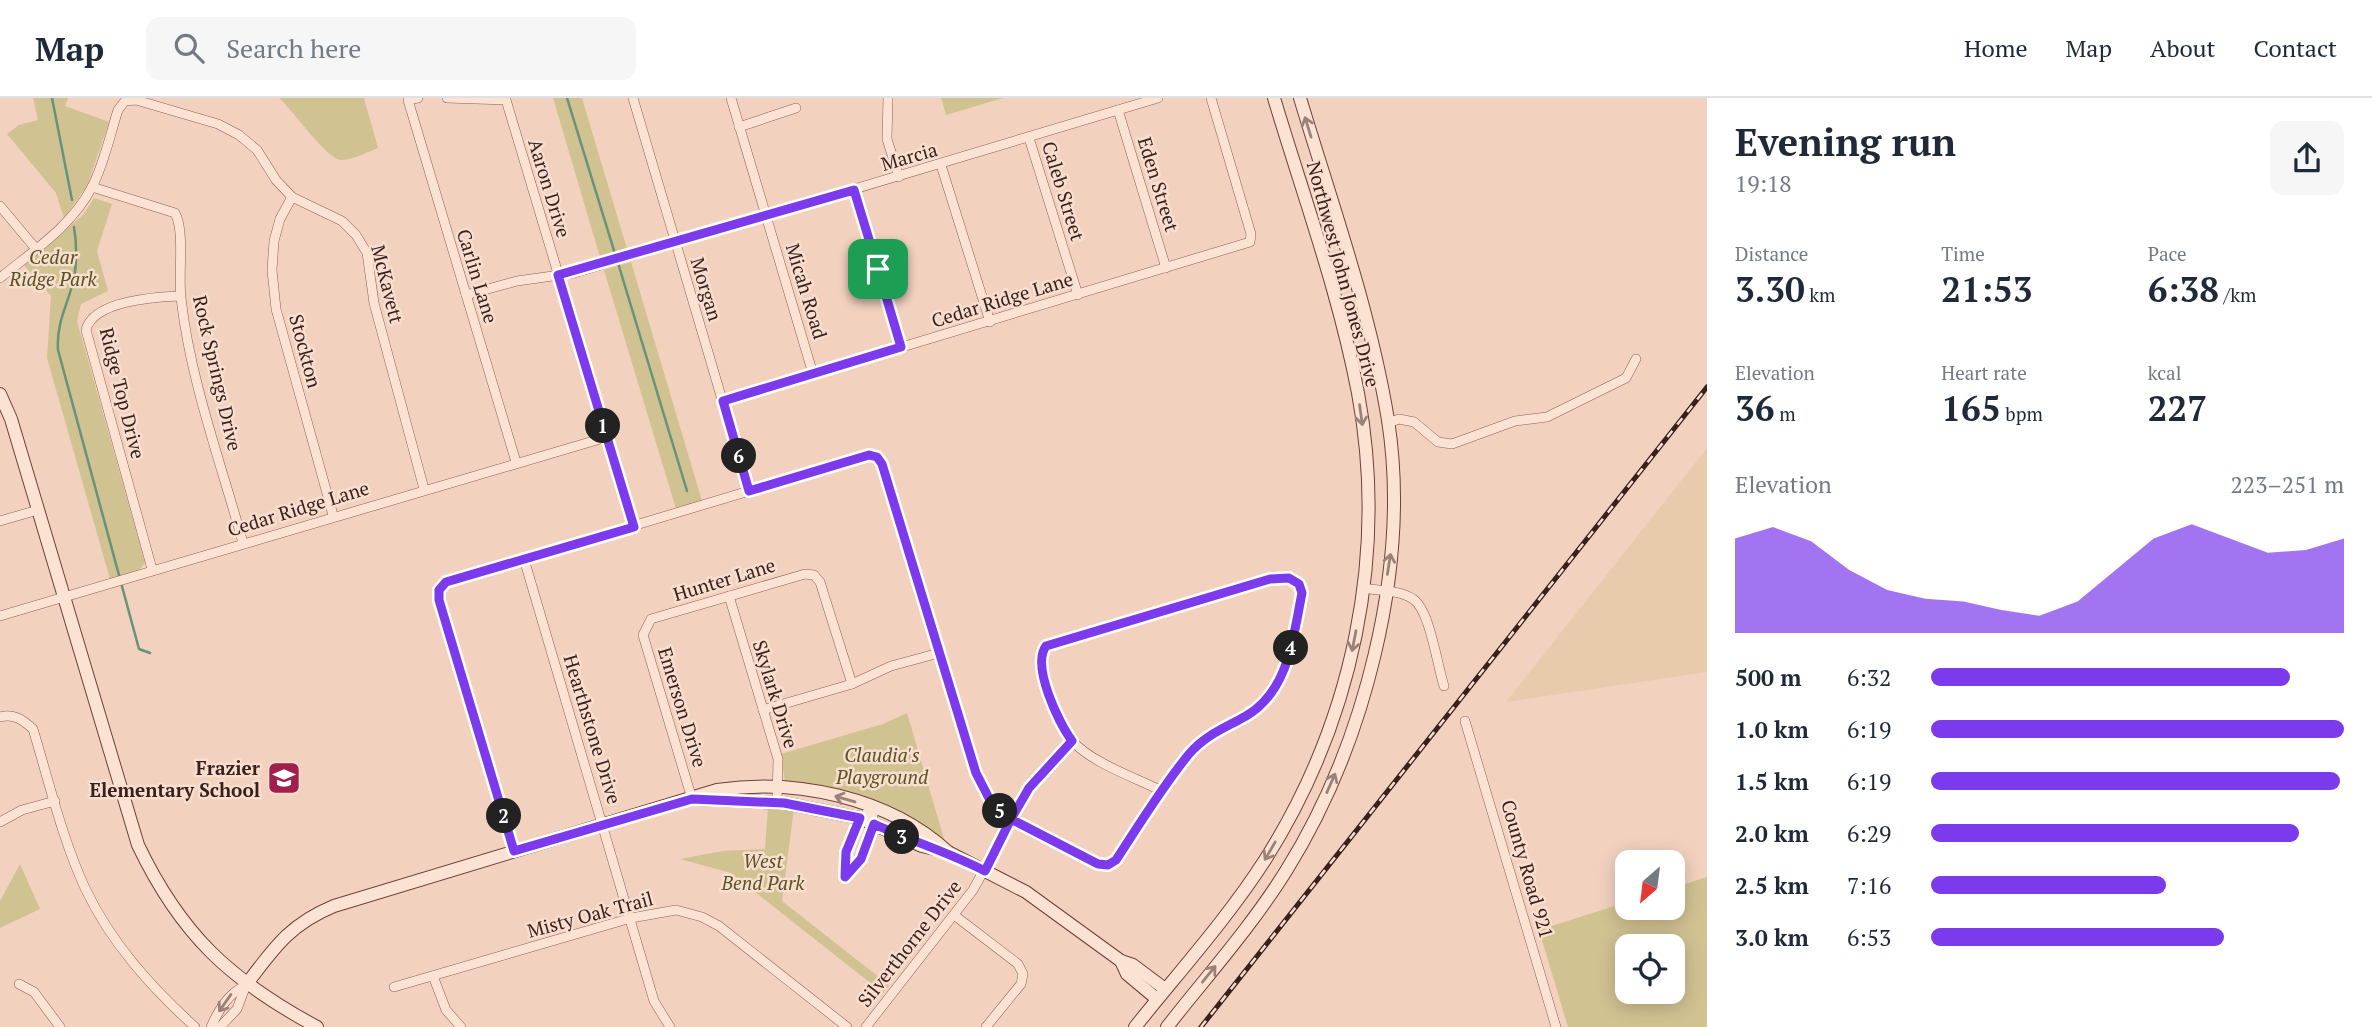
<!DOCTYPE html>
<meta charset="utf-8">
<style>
body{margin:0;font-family:"PT Serif",serif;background:#f6f6f7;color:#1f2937;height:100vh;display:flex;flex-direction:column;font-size:26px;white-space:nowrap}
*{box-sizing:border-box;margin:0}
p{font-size:23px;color:#747a83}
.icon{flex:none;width:38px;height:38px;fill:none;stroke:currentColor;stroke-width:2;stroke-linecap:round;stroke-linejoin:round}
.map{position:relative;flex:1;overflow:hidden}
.panel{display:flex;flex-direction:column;background:#fff;width:665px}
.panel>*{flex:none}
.needle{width:46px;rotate:208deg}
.fabs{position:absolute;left:1615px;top:752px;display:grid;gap:14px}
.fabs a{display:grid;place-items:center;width:70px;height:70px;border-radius:14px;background:#fff;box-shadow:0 4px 18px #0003;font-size:35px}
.pin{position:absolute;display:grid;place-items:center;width:60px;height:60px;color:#fff;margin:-30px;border-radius:14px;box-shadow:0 4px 10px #0006}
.km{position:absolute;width:35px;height:35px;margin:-18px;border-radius:50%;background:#222;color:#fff;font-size:19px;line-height:35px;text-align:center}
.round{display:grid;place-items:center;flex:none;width:74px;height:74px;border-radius:14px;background:#f6f6f7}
.headline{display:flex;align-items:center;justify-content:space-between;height:119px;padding:0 28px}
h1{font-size:38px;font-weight:600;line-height:52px}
.stats{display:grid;grid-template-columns:repeat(3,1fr);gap:10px;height:119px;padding:7px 28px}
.stats div{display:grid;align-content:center}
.stats b{font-size:35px;font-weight:600}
.stats small{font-size:19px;font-weight:400}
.stats p{font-size:19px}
.chart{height:196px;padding:14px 28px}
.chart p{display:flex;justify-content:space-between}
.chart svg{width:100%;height:126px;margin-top:7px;fill:#7c3aed;opacity:.7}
ul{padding:0 28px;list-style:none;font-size:23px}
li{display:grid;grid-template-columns:112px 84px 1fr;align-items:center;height:52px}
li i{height:18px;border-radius:9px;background:#7c3aed}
header{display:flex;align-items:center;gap:42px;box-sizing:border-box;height:98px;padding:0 35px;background:#fff;border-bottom:2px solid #e0e1e3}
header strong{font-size:33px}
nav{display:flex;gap:38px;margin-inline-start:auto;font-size:24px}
.search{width:490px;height:63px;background:#f6f6f7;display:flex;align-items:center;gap:18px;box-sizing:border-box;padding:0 24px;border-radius:14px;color:#747a83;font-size:26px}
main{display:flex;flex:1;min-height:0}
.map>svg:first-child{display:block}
.farmland{fill:#e8caac}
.green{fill:#d1c292;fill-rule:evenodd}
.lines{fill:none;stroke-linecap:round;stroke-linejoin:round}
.stream{stroke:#69927a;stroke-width:2.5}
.street-casing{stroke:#8c6056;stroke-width:10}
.secondary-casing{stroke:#6e4139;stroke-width:14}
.street{stroke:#fce2d3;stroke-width:9}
.secondary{stroke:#fce2d3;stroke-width:12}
.rail-casing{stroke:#3a201c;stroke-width:5}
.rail{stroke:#f8decf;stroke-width:2.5;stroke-dasharray:8;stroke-linecap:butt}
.oneway{stroke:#9b8178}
.route-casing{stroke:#fff;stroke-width:14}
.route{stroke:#7c3aed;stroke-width:9}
.labels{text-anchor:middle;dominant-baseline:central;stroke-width:5;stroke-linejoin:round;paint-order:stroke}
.street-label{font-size:19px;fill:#3a201c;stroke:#f8decf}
.park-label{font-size:19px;font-style:italic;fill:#585320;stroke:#f8decf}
.poi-label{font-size:19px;font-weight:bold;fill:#3a201c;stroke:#f8decf;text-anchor:end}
</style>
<header>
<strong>Map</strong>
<div class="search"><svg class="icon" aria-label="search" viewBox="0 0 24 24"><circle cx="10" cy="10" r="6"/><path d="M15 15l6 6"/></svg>Search here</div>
<nav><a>Home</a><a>Map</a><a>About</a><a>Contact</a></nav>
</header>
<main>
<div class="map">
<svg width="1707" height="929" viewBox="0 0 1707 929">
<rect width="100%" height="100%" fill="#f2d1bf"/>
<path class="farmland" d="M1707 350V574L1506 604Z"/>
<g class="green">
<path d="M33 0H68L65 8 109 24 87 88 64 120 56 95 7 36 19 27 38 22Z"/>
<path d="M279 0H364L378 50C368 54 352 62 341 62 326 61 294 13 279 0Z"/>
<path d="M553 0H582L627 151 600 159Z"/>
<path d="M941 0H1003L946 17Z"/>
<path d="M94 100 112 106 97 153 108 193 81 206 77 223 145 465 139 472 110 481 47 260 51 198 24 167 83 117Z"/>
<path d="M631 164 702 403 676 411 604 172Z"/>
<path d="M907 615 945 744 925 729 785 684 781 656 883 626Z"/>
<path d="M768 708 794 710 782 803 889 887 883 895 731 775 680 761 723 753 765 751Z"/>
<path d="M20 766 40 811 0 830V803Z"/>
<path d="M1707 779V929H1568L1539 832 1627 804 1628 810H1673V790ZM1628 849H1673V894H1628Z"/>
</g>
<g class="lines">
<g class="stream">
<path d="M52 0 72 102"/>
<path d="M567 0 616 159"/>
<path d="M74 129C77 147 77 163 74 181 68 206 56 225 58 252L139 551 150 555"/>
<path d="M618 165 687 393"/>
</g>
<defs>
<g id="street">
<path d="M418 0 408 2 516 364"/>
<path d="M447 0 506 2 634 429"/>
<path d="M633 0 749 393"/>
<path d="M731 0 813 276"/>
<path d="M888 0 887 41 899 79"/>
<path d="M1118 12 1166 170"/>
<path d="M739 29 796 10"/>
<path d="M1029 40 1078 197"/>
<path d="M941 67 990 224"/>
<path d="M92 89 175 115C185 133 178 176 181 200 190 282 221 365 243 445"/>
<path d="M854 92 901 249"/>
<path d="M292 99 280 121 274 143 272 172 276 211 333 417"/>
<path d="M0 108 36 151"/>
<path d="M0 180C33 153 72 128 92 89 104 66 110 37 118 12L125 3 136 2 218 26 239 37 257 52 276 82 292 99 342 123 356 137 367 155 374 205 424 391"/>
<path d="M466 197 517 183 574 175 1158 0"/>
<path d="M723 303 1250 144 1251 136 1211 0"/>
<path d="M1388 325 1399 321 1414 324 1438 344 1452 346 1515 323 1547 319 1626 280 1636 261"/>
<path d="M0 423 38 412"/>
<path d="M524 461 654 903 670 929"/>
<path d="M152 471 86 232C93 203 154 199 180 198"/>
<path d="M1364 490C1379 493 1400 492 1413 501 1430 512 1437 567 1444 588"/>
<path d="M729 498 778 661 777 704"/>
<path d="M0 518 607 339"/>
<path d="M763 612 852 586 891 568 939 555"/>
<path d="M0 619C14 615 23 622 33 631 49 684 62 740 85 790 111 845 151 889 195 929"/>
<path d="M1465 623 1556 929"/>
<path d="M692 701 643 537 651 521 805 476 814 477 820 484 852 586"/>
<path d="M0 724 22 712 55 703"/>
<path d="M514 753 439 502V492L446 484 869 357 877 359 882 366 983 693C1008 730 1060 746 1098 766L1108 767 1116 762C1139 727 1162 689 1189 656 1205 637 1225 630 1246 618 1289 593 1293 539 1302 495L1299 486 1289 480H1270L1046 548 1040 563C1048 589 1052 623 1072 643 1094 666 1134 679 1162 693"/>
<path d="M845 779C846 751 851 728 873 709"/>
<path d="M845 779C864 757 874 738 873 709"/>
<path d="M954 817 1018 866 1023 876 1021 886 986 929"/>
<path d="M433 878 446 912 461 929"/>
<path d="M19 886 34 894 60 929"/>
<path d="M394 889 631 820 676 812 702 819 719 828 847 929"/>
<path d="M211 929C219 911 228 896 246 887"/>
<path d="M220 929 237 911 246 887"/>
<path d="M866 929 973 792 1029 690 1072 643"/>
</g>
<g id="secondary">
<path d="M0 296 11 321 138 747C181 837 230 882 317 929"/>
<path d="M696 701 784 705 860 720 922 748 948 754 1026 794 1121 863 1133 867 1165 891"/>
<path d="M1121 863 1127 876 1157 901"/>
<path d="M246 887C274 850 290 826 334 808L717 692C795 680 888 699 948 754"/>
<path d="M1135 929C1179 874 1227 821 1265 762 1353 623 1388 456 1358 295 1339 195 1303 97 1274 0"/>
<path d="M1167 929C1207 878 1251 829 1286 773 1364 648 1411 469 1388 322 1370 212 1332 106 1300 0"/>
</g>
</defs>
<use href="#street" class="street-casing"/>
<use href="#secondary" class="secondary-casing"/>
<use href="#street" class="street"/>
<use href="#secondary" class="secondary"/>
<defs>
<path id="rail" d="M1201 929 1707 289"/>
</defs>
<use href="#rail" class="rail-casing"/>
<use href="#rail" class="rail"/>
</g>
<defs><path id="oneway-shaft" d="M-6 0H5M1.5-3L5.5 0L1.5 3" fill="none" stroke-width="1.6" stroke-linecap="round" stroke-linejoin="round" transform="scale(1.75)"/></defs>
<g class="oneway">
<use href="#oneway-shaft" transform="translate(1308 29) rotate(-107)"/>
<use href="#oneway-shaft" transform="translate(1361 317) rotate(82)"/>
<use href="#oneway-shaft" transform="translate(1389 466) rotate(-81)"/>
<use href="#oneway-shaft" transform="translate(1354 543) rotate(101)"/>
<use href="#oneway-shaft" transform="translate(1331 685) rotate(-66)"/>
<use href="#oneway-shaft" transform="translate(845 701) rotate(-164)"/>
<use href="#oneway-shaft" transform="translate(1270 753) rotate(120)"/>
<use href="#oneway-shaft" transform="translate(1209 876) rotate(-51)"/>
<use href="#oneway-shaft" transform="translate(225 905) rotate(125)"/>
</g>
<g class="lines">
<defs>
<path id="route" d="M878 171 854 92 558 177 634 429 446 484 439 492V502L514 753 692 701 784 705 860 720 846 754 845 779 861 761 874 726C911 743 948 754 985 773L1011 721 1098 766 1108 767 1116 762C1139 727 1162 689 1189 656 1205 637 1225 630 1246 618 1289 593 1293 539 1302 495L1299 486 1289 480 1270 481 1046 548C1031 568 1059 625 1072 643L1029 690 1011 721 993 708 976 675 882 366 877 359 869 357 749 393 723 303 901 249 878 171"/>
</defs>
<use href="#route" class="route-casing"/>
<use href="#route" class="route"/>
</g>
<defs>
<symbol id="school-square" viewBox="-11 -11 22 22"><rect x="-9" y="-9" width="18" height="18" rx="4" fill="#a0204d" stroke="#f8decf"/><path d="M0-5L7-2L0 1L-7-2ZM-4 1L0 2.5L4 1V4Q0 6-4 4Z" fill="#fff"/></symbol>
</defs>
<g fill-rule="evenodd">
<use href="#school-square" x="265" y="661" width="38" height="38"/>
</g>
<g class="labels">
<g class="street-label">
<text transform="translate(909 58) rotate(-16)">Marcia</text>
<text transform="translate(1159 86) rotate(73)">Eden Street</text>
<text transform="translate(550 90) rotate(73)">Aaron Drive</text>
<text transform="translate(1064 93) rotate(73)">Caleb Street</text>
<text transform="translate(1344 176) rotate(75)">Northwest John Jones Drive</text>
<text transform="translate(478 178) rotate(73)">Carlin Lane</text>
<text transform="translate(388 186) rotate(76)">McKavett</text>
<text transform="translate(707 191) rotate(73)">Morgan</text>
<text transform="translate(807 193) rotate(73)">Micah Road</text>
<text transform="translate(1002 201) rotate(-17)">Cedar Ridge Lane</text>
<text transform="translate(306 253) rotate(75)">Stockton</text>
<text transform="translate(218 275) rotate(77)">Rock Springs Drive</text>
<text transform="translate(123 295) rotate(76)">Ridge Top Drive</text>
<text transform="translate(298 410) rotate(-17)">Cedar Ridge Lane</text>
<text transform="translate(724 481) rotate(-17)">Hunter Lane</text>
<text transform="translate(776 596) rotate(73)">Skylark Drive</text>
<text transform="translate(683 609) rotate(73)">Emerson Drive</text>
<text transform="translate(593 631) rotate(73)">Hearthstone Drive</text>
<text transform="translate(1528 771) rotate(74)">County Road 921</text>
<text transform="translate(590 816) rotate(-15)">Misty Oak Trail</text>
<text transform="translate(909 845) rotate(-52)">Silverthorne Drive</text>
</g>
<g class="park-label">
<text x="53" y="158">Cedar<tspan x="53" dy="22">Ridge Park</tspan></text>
<text x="882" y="656">Claudia's<tspan x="882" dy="22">Playground</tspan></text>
<text x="763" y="762">West<tspan x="763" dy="22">Bend Park</tspan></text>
</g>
<g class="poi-label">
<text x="260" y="669">Frazier<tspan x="260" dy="22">Elementary School</tspan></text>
</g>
</g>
</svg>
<div class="fabs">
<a><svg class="needle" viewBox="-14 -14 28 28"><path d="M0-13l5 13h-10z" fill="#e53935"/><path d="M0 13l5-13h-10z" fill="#747a83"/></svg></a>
<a><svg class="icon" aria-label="locate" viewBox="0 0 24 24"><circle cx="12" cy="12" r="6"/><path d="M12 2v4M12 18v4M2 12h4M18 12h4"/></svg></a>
</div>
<div class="pin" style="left:878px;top:171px;background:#1e9e55"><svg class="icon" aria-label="arrive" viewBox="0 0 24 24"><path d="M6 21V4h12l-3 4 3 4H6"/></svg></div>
<b class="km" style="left:603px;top:328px">1</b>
<b class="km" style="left:504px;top:718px">2</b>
<b class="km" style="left:902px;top:739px">3</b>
<b class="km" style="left:1291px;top:550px">4</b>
<b class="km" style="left:1000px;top:713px">5</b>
<b class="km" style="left:739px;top:358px">6</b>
</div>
<section class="panel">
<div class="headline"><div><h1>Evening run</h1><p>19:18</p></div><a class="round"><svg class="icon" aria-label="share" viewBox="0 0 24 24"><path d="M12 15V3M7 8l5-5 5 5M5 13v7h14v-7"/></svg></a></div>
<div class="stats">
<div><p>Distance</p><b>3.30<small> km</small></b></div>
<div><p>Time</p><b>21:53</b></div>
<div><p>Pace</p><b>6:38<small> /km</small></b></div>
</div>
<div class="stats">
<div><p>Elevation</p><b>36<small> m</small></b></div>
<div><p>Heart rate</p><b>165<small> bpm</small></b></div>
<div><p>kcal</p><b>227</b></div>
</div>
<div class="chart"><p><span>Elevation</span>223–251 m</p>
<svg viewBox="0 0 160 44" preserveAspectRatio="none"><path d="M0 44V11L10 7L20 12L30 22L40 29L50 32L60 33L70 36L80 38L90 33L100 22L110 11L120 6L130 11L140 16L150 15L160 11V44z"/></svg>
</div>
<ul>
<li><b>500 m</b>6:32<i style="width:87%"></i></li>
<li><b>1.0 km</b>6:19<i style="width:100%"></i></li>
<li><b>1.5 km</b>6:19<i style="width:99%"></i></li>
<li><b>2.0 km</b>6:29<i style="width:89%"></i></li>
<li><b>2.5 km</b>7:16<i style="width:57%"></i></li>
<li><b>3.0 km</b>6:53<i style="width:71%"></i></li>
</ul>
</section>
</main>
